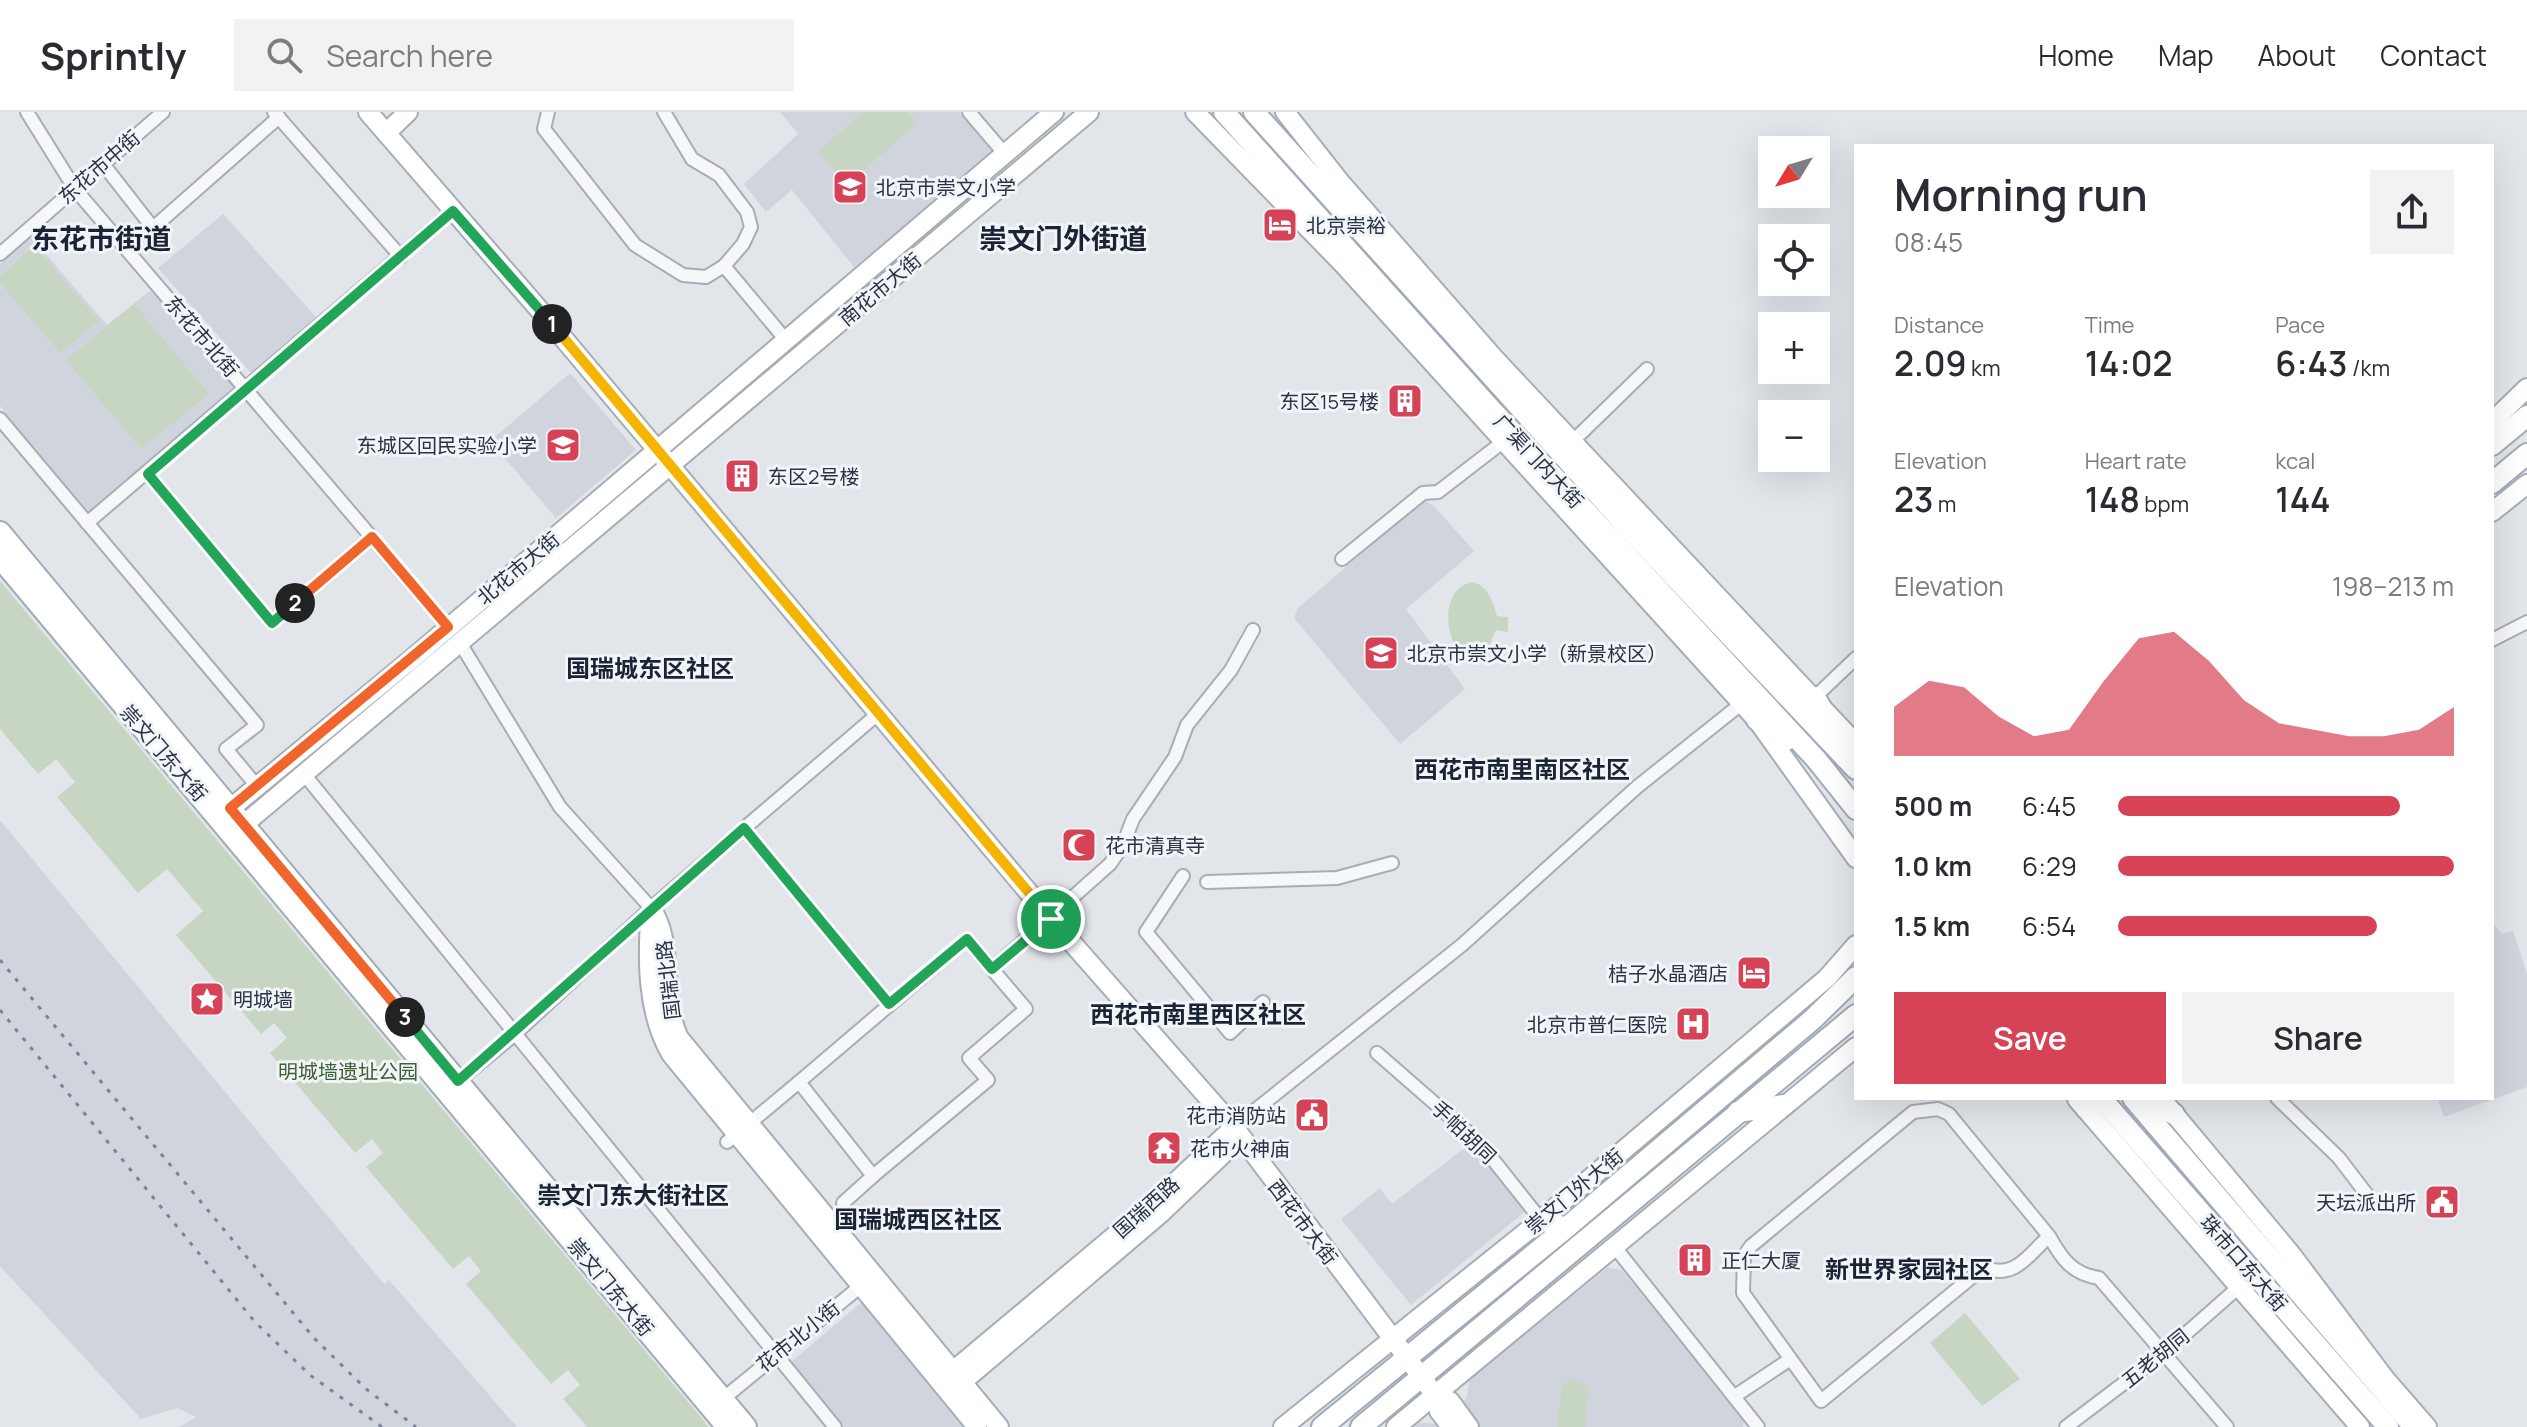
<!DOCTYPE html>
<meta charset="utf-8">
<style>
body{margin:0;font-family:Manrope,"Noto Sans SC",sans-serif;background:#f2f2f3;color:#2b2b33;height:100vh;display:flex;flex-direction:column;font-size:30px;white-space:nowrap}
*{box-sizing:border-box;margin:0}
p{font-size:26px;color:#7c7c81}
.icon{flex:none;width:44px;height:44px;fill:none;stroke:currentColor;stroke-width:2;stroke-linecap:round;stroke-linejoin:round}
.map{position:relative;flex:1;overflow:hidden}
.drawer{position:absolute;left:1854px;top:32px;width:640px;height:956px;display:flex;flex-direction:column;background:#fff;border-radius:0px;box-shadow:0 8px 32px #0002}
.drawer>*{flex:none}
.needle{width:52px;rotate:232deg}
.buttons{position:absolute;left:1758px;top:24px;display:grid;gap:16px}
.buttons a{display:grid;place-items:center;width:72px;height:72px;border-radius:0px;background:#fff;box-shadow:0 8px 32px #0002;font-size:40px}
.pin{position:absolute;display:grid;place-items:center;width:68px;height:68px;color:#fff;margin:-34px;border:4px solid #fff;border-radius:50%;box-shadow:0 2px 8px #0007}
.km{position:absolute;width:40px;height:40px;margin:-20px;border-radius:50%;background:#222;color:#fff;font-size:22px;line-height:40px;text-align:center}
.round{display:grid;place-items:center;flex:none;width:84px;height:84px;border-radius:0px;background:#f2f2f3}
.headline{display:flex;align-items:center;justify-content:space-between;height:136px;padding:0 40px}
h1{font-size:44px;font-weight:600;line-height:60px}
.stats{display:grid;grid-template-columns:repeat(3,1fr);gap:12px;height:136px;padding:8px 40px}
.stats div{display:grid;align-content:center}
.stats b{font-size:34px;font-weight:600}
.stats small{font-size:22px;font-weight:400}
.stats p{font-size:22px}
.chart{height:224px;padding:16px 40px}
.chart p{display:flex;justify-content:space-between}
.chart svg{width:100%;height:144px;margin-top:8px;fill:#d64256;opacity:.7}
.action{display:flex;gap:16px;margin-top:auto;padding:16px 40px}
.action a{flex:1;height:92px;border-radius:0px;background:#d64256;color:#fff;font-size:32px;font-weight:600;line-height:92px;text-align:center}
.action a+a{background:#f2f2f3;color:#2b2b33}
ul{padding:0 40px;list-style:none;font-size:26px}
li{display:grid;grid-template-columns:128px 96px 1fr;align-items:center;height:60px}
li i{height:20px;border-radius:10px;background:#d64256}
header{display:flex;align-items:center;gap:48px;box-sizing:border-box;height:112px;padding:0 40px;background:#fff;border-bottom:2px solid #e1e1e2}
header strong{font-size:38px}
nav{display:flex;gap:44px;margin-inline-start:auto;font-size:28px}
.search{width:560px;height:72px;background:#f2f2f3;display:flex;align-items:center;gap:20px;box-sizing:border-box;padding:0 28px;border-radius:0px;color:#7c7c81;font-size:30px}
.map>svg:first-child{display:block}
.built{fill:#d0d5dd}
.green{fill:#c7d6c3}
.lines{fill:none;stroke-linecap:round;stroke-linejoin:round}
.street-casing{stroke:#a7adb6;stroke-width:16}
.secondary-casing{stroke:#a7adb6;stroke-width:22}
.primary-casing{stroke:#a1aab8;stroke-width:24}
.street{stroke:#f5f7f9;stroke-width:12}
.secondary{stroke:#fff;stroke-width:18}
.primary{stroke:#fff;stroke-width:20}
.rail{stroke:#7b8496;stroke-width:3;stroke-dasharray:4 8;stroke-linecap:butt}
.split-1-casing{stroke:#fff;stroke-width:16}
.split-2-casing{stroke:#fff;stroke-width:16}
.split-3-casing{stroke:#fff;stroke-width:16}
.split-4-casing{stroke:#fff;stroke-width:16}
.split-1{stroke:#f5b400;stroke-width:10}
.split-2{stroke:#22a559;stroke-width:10}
.split-3{stroke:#f0652b;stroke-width:10}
.split-4{stroke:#22a559;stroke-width:10}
.labels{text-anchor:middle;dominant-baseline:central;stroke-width:6;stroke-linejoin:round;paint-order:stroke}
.street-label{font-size:20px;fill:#293344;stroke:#f2f5f8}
.poi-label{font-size:20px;fill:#293344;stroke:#f2f5f8;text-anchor:start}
.park-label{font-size:20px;fill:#3d6136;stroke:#f2f5f8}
.quarter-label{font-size:24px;font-weight:bold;fill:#1b2435;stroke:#f2f5f8}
.district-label{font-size:28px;font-weight:bold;fill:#1b2435;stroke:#f2f5f8}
</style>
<header>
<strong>Sprintly</strong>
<div class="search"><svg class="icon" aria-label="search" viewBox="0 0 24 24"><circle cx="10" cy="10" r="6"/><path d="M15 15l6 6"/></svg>Search here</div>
<nav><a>Home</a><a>Map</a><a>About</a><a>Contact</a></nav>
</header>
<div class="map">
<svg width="2527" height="1315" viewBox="0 0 2527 1315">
<rect width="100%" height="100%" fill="#e2e6eb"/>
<g class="built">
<path d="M780 0H959L994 42 854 155 792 78 766 100 744 72 798 22Z"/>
<path d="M223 102 317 206 252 262 158 156Z"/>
<path d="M31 125 107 213 152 177 236 276 90 402 0 294V152Z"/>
<path d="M570 261 636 338 556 406 490 329Z"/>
<path d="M1424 388 1434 394 1474 439 1406 497 1465 577 1400 632 1294 506 1298 496Z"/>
<path d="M0 708 384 1172 389 1168 517 1315H179L196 1305 177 1296 141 1307 0 1154Z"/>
<path d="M2492 810 2502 822 2513 819 2527 862V975L2444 1005 2437 986H2492Z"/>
<path d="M1471 1031 1528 1097 1411 1193 1341 1107 1380 1076 1392 1092Z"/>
<path d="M1607 1156 1622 1158 1744 1308 1743 1315H1408L1415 1310 1436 1312 1467 1286 1469 1267Z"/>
<path d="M863 1189 966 1315H841L790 1251Z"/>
</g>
<g class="green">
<path d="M863 0H908L917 11 847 73 818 40Z"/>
<path d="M34 134 99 209 60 241 0 171V164Z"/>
<path d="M134 192 209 282 141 337 66 248Z"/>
<path d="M0 469 704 1309 708 1315H587L563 1287 580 1273 568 1258 551 1272 466 1172 481 1159 469 1144 453 1157 366 1055 383 1041 372 1027 355 1041 270 941 287 926 274 911 261 922 176 823 203 799 167 757 138 781 57 685 75 670 56 647 38 662 0 617Z"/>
<path d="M1472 470C1488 473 1493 490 1497 504L1508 505V520L1496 518 1485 543 1469 551C1445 535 1437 477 1472 470Z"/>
<path d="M1965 1201 2020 1267 1982 1294 1930 1231Z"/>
<path d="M1572 1267 1588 1275 1585 1315H1557L1562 1273Z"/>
</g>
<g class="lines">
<defs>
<g id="street">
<path d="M27 0 75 77 448 515"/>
<path d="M274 0 401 145"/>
<path d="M548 0 544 17 635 133 683 163 706 165 724 154 743 132 751 115 747 100 719 63 692 47 664 0"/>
<path d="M969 0 1004 41"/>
<path d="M103 52 153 116 279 5"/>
<path d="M0 142 163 0"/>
<path d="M724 154 785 227"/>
<path d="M0 307 257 613 226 637 256 673"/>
<path d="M1571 331 1647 257"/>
<path d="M148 362 272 511 372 425"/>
<path d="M87 411 453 99"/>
<path d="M1342 447 1423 381 1438 380 1504 329"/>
<path d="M2492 528 2527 510"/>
<path d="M460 531 560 695 651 796"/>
<path d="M1815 585 1856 546"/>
<path d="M304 662 835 1315"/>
<path d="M744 716 889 892"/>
<path d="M1183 764 1146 820 1230 921 1263 890"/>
<path d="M1207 770 1337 766 1392 751"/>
<path d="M992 857 967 827 799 970 873 1064 988 968 969 946 1026 897 992 857 1110 752 1123 733 1133 707 1175 645 1187 613 1231 558 1253 518"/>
<path d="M1377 941 1479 1030 1541 1108"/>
<path d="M458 969 515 922 651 796 879 601"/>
<path d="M2277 986 2339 1046 2368 1084"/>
<path d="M1234 1015 1462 833 1637 675 1741 592"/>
<path d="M727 1030 799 970"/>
<path d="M843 1091 873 1064"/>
<path d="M2049 1124C2029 1143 2013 1169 1984 1155L1821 1289 1743 1181 1744 1144 1751 1134 1913 1000 1938 997 1949 1002 2049 1124C2062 1147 2072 1162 2099 1166L2227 1315"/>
<path d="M1614 1134 1758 1315"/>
<path d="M1735 1284 1789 1248"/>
<path d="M724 1286 867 1169"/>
<path d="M2066 1315 2165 1240 2240 1174"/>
</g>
<g id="secondary">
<path d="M368 0 543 202 1051 807 1234 1015 1435 1283 1439 1299 1451 1315"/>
<path d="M1195 0 1343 152 1757 608 1856 746"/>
<path d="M1285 0 1341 71 1494 246 1856 632"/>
<path d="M386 21 408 0"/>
<path d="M2492 310 2527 276"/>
<path d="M2492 400 2527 372"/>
<path d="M220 705 413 546 1054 0"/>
<path d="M235 720 1089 0"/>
<path d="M651 796C676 834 659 885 679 926L999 1315"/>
<path d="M651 796C647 844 646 899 671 942L977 1315"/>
<path d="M2077 987 2360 1315"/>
<path d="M2165 991 2291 1142 2386 1268 2427 1315"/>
<path d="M946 1265 1149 1095 1232 1017"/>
<path d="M954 1277 1160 1102 1224 1041 1234 1015"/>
<path d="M1435 1283 1450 1289 1469 1315"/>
<path d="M1283 1315 1541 1108 1827 866 1856 833"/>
<path d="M1396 1315 1856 935"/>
</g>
<g id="primary">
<path d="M1224 0 1487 293 1816 647 1856 697"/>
<path d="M1254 0 1632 420 1856 657"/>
<path d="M2492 333 2527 304"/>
<path d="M2492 371 2527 342"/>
<path d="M0 420 746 1315"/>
<path d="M0 446 727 1315"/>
<path d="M1815 585 1839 628"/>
<path d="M1757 608 1787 628"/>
<path d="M2082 986 2086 996"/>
<path d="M2101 986 2388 1315"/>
<path d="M2133 986 2414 1315"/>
<path d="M2137 986 2174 1002"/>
<path d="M1738 1000 1784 993"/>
<path d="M1541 1108 1566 1116"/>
<path d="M1322 1315 1566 1116 1813 907 1856 865"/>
<path d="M1361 1315 1856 903"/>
</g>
</defs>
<use href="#street" class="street-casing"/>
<use href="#secondary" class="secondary-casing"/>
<use href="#primary" class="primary-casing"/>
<use href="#street" class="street"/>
<use href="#secondary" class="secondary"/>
<use href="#primary" class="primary"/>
<g class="rail">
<path d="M0 848 314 1226 366 1277 416 1315"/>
<path d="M0 898 255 1210 310 1263 382 1315"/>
</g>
</g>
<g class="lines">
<defs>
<path id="split-1" d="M552 212 1051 807"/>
<path id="split-2" d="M295 491 272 511 148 362 453 99 552 212"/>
<path id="split-3" d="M295 491 372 425 448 515 230 696 405 905"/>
<path id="split-4" d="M405 905 458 969 744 716 889 892 967 827 992 857 1051 807"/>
</defs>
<use href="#split-1" class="split-1-casing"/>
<use href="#split-2" class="split-2-casing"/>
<use href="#split-3" class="split-3-casing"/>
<use href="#split-4" class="split-4-casing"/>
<use href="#split-1" class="split-1"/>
<use href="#split-2" class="split-2"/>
<use href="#split-3" class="split-3"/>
<use href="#split-4" class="split-4"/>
</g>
<defs>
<symbol id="school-square" viewBox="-11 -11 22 22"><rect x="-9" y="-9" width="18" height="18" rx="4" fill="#d64256" stroke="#f2f5f8"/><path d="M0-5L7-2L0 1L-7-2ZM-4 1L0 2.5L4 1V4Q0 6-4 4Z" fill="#fff"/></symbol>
<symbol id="hotel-square" viewBox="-11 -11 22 22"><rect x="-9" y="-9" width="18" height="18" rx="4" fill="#d64256" stroke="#f2f5f8"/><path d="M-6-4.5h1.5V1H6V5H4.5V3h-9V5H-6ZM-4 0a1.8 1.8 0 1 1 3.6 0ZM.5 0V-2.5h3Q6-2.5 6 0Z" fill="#fff"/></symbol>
<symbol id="building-square" viewBox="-11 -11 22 22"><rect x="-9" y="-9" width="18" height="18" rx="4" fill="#d64256" stroke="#f2f5f8"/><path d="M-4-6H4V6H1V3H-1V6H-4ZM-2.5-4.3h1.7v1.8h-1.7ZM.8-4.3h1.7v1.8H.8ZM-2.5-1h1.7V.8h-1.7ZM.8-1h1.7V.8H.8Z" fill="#fff"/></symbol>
<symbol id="mosque-square" viewBox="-11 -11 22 22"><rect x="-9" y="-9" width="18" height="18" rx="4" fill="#d64256" stroke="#f2f5f8"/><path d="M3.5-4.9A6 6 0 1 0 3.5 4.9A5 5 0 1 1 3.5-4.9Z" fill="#fff"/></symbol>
<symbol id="sight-square" viewBox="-11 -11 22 22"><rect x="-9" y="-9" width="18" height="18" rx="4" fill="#d64256" stroke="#f2f5f8"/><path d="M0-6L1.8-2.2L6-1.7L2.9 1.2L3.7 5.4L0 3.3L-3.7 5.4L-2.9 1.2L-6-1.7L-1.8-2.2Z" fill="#fff"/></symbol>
<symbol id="hospital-square" viewBox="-11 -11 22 22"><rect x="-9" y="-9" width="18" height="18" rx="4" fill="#d64256" stroke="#f2f5f8"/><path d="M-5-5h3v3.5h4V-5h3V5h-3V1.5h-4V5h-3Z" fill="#fff"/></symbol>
<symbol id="civic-square" viewBox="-11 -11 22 22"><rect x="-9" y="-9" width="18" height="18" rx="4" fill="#d64256" stroke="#f2f5f8"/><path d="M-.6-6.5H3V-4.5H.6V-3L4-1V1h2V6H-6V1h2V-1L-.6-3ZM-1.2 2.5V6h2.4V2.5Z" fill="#fff"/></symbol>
<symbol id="temple-square" viewBox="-11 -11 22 22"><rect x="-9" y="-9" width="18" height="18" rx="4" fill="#d64256" stroke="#f2f5f8"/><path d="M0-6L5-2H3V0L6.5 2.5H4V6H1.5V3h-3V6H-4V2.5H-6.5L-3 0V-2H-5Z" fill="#fff"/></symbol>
</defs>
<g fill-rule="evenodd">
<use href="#school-square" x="830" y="55" width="40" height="40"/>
<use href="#hotel-square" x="1260" y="93" width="40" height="40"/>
<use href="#building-square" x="1385" y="269" width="40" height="40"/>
<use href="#school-square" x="543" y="313" width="40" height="40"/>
<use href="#building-square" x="722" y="344" width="40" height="40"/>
<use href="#school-square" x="1361" y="521" width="40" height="40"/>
<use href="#mosque-square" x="1059" y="713" width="40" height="40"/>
<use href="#hotel-square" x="1734" y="841" width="40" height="40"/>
<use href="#sight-square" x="187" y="867" width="40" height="40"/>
<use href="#hospital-square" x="1673" y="892" width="40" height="40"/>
<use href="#civic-square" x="1292" y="983" width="40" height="40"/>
<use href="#temple-square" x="1144" y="1016" width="40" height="40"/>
<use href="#civic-square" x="2422" y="1070" width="40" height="40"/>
<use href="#building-square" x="1675" y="1128" width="40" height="40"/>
</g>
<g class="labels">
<g class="street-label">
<text transform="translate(99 55) rotate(-41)">东花市中街</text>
<text transform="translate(880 177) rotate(-40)">南花市大街</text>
<text transform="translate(202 224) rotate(49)">东花市北街</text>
<text transform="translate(1539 349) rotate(47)">广渠门内大街</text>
<text transform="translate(518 456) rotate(-40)">北花市大街</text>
<text transform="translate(164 641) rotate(49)">崇文门东大街</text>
<text transform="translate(668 868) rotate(-97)">国瑞北路</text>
<text transform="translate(1464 1020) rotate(44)">手帕胡同</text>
<text transform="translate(1574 1079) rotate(-40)">崇文门外大街</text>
<text transform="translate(1146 1095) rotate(-42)">国瑞西路</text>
<text transform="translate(1303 1110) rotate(53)">西花市大街</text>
<text transform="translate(2244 1151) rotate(49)">珠市口东大街</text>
<text transform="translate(611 1175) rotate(50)">崇文门东大街</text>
<text transform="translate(798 1224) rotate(-39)">花市北小街</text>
<text transform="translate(2155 1246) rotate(-39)">五老胡同</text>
</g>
<g class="poi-label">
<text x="876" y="75">北京市崇文小学</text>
<text x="1306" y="113">北京崇裕</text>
<text x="1379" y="289" text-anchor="end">东区15号楼</text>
<text x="537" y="333" text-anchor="end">东城区回民实验小学</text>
<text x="768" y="364">东区2号楼</text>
<text x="1407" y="541">北京市崇文小学（新景校区）</text>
<text x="1105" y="733">花市清真寺</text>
<text x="1728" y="861" text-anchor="end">桔子水晶酒店</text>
<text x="233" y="887">明城墙</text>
<text x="1667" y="912" text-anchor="end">北京市普仁医院</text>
<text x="1286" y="1003" text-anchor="end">花市消防站</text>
<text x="1190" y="1036">花市火神庙</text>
<text x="2416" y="1090" text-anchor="end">天坛派出所</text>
<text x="1721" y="1148">正仁大厦</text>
</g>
<g class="park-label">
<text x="348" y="959">明城墙遗址公园</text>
</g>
<g class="quarter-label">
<text x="650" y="555">国瑞城东区社区</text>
<text x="1522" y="656">西花市南里南区社区</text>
<text x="1198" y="901">西花市南里西区社区</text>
<text x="633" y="1082">崇文门东大街社区</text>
<text x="918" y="1106">国瑞城西区社区</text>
<text x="1909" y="1156">新世界家园社区</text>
</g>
<g class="district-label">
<text x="101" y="126">东花市街道</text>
<text x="1063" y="126">崇文门外街道</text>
</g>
</g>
</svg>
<div class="buttons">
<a><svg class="needle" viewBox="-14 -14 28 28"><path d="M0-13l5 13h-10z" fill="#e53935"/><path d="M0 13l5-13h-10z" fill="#7c7c81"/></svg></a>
<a><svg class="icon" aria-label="locate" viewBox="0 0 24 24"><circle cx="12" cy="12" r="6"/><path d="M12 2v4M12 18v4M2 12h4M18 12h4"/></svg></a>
<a>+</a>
<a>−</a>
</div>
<div class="pin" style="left:1051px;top:807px;background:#1e9e55"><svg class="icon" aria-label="arrive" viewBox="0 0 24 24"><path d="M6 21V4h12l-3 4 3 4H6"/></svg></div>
<b class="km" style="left:552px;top:212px">1</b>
<b class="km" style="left:295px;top:491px">2</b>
<b class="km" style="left:405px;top:905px">3</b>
<section class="drawer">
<div class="headline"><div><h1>Morning run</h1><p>08:45</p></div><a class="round"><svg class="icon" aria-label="share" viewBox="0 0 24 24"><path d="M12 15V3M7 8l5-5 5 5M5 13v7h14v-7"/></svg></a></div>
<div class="stats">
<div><p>Distance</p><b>2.09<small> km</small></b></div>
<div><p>Time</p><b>14:02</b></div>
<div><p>Pace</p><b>6:43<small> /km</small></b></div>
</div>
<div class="stats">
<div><p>Elevation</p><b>23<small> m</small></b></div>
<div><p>Heart rate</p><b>148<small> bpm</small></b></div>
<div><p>kcal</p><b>144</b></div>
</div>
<div class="chart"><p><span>Elevation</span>198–213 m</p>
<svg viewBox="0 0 160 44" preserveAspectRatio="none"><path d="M0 44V29L10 21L20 23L30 32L40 38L50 36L60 21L70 8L80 6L90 15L100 27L110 34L120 36L130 38L140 38L150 36L160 29V44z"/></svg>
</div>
<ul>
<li><b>500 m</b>6:45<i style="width:84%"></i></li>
<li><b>1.0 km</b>6:29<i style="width:100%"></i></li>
<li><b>1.5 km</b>6:54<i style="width:77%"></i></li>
</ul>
<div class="action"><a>Save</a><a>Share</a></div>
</section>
</div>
